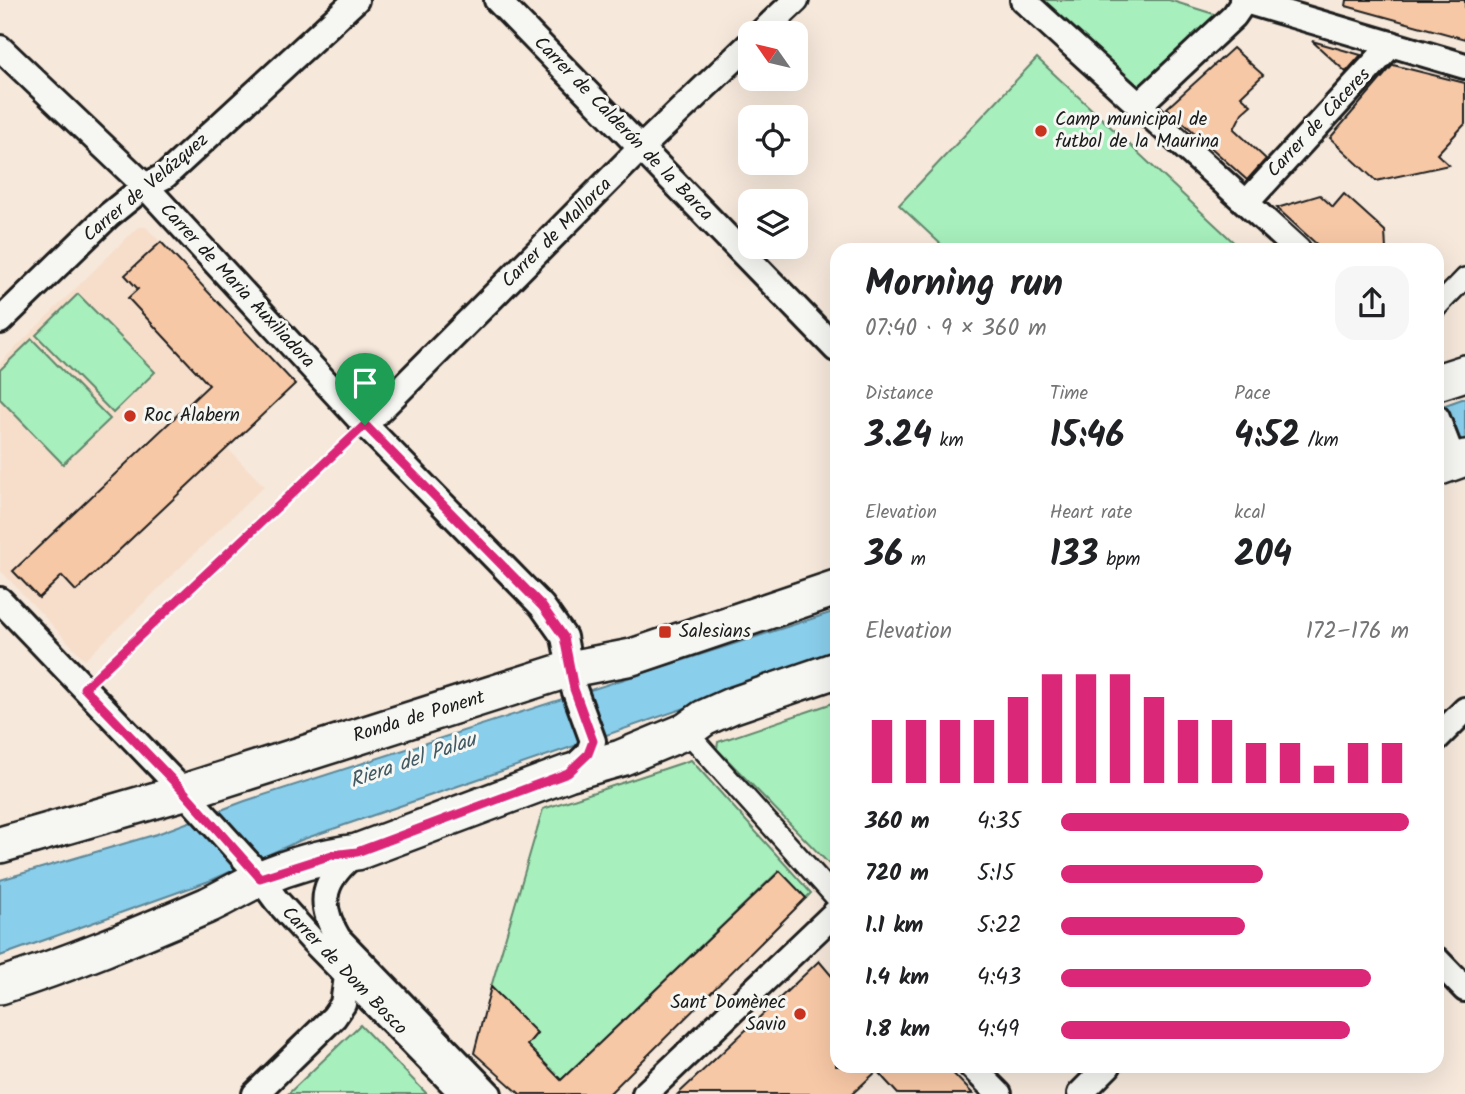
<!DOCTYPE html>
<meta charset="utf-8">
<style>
body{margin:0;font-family:Kalam,sans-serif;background:#f6f6f6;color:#202124;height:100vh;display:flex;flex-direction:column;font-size:26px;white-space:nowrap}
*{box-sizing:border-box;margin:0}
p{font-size:23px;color:#757577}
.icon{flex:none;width:38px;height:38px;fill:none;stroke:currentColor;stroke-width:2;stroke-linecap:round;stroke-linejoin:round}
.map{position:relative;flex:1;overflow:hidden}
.panel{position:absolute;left:830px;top:243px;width:614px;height:830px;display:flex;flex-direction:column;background:#fff;border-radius:21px;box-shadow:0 7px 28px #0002}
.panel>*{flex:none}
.needle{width:46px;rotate:304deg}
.controls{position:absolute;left:738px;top:21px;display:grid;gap:14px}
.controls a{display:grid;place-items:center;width:70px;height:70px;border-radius:14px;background:#fff;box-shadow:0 7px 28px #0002;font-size:35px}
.pin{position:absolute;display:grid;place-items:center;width:60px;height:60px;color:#fff;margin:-72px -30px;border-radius:50% 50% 50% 0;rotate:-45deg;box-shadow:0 0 7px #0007}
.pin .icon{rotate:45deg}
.round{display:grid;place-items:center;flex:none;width:74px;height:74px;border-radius:21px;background:#f6f6f6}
.summary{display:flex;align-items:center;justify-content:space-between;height:119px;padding:0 35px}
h1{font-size:38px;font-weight:600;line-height:52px}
.figures{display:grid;grid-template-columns:repeat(3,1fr);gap:10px;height:119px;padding:7px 35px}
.figures div{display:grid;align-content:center}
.figures b{font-size:35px;font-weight:600}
.figures small{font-size:19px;font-weight:400}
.figures p{font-size:19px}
.chart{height:196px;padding:14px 35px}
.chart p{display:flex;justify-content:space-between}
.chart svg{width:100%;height:126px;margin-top:7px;stroke:#db2777;stroke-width:6}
ul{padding:0 35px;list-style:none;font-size:23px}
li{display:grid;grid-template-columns:112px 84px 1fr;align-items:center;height:52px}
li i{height:18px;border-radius:9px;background:#db2777}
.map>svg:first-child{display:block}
.built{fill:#f6decb}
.green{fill:#a7efbd;stroke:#62866c;stroke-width:2}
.water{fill:#89ceeb;stroke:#5d8798;stroke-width:2}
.building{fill:#f7c8a6;stroke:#1c1c1c;stroke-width:2}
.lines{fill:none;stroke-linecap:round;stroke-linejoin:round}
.pedestrian-casing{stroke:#1c1c1c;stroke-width:24}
.minor-casing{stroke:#1c1c1c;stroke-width:30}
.secondary-casing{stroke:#1c1c1c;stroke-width:40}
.path{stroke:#1c1c1c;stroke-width:4.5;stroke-dasharray:2 5;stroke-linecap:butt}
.pedestrian{stroke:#f6f6f2;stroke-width:19}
.minor{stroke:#f6f6f2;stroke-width:24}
.secondary{stroke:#f6f6f2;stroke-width:35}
.route-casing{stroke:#fff;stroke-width:14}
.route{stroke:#db2777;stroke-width:9}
.poi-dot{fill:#c8321e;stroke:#f6f6f2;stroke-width:2.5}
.labels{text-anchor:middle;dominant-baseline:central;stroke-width:6;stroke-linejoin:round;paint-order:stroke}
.poi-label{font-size:19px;fill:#1c1c1c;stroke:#f6f6f2;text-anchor:start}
.street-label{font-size:19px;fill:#1c1c1c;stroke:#f6f6f2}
.water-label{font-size:21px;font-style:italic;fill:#425a64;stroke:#f6f6f2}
</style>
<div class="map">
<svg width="1465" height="1094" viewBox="0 0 1465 1094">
<rect width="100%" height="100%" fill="#f6e8db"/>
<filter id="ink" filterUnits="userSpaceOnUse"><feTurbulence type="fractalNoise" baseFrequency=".0143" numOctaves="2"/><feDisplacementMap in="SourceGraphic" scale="14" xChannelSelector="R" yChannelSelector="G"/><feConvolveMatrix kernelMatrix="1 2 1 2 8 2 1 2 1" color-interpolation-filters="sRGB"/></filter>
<g filter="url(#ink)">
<path class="built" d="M138 227H146L295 384 227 448 264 486 85 660 0 570V363Z"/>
<g class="green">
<path d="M1036 0H1169L1217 15 1138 87Z"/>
<path d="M1037 58 1242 250H947L899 205Z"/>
<path d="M78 294 155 372 113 413 36 335Z"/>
<path d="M32 339 110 419 63 464 0 399V370Z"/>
<path d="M836 702V867H832L717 749 718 742Z"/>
<path d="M691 760 811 893 806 898 779 871 561 1080 548 1067 519 1093 499 1074 537 1033 491 987 543 809Z"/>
<path d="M360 1025 427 1094H288Z"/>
</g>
<g class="water">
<path d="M1465 398V440L1437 450V408Z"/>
<path d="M836 611V656L301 840 212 880 0 956V880L157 834 245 801Z"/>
</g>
<g class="building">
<path d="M1347 0H1465V39L1346 6Z"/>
<path d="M1312 41 1361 55 1346 72Z"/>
<path d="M1233 48 1263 75 1241 96 1251 105 1242 113 1234 129 1266 159 1247 180 1167 108Z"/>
<path d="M1393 65 1465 83V124L1437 154 1449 165 1376 181 1330 138Z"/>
<path d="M1344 194 1385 231 1386 250H1323L1277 208 1320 195 1333 207Z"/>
<path d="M161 242 295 384 76 591 62 576 39 598 13 571 209 385 128 298 138 289 125 275Z"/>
<path d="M780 871 806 898 609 1094H520L474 1053 491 987 537 1033 527 1045 561 1080Z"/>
<path d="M819 961 836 981V1066H946L973 1094H898L877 1071 852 1094H678Z"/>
</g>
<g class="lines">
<defs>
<g id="pedestrian">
<path d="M1437 307 1465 278"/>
<path d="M686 731 836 898"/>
</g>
<g id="minor">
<path d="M497 0 836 349"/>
<path d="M1023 0 1298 250"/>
<path d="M1242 0 1465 66"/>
<path d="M761 33 796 0"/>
<path d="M0 48 145 186 365 425 542 606 564 637 574 689 593 741 588 754 569 772"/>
<path d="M1139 105 1234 16 1245 0"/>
<path d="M1247 202 1392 44"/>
<path d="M0 321 109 215 145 186 165 176 356 0"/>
<path d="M1437 418 1454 462"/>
<path d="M365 425 642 147 751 43"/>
<path d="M0 600 184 792 251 866 276 900 312 940 463 1094"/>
<path d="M1437 738 1465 710"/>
<path d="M357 852C323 879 316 901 338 938L489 1094"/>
<path d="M1437 960 1465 989"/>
<path d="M971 1066 999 1094"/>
<path d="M255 1094 334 1017 343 1004 347 977"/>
<path d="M645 1094 836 912"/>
<path d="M1080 1094 1108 1066"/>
</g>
<g id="secondary">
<path d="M1437 382 1465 373"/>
<path d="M1437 468 1465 458"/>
<path d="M0 845 184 792 570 669 632 657 836 588"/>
<path d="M0 986C70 964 138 935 206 906 224 898 241 887 259 879 289 866 324 856 357 852L568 773 621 758 686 731 704 718 731 706 836 670"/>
</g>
</defs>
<use href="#pedestrian" class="pedestrian-casing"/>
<use href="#minor" class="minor-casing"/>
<use href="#secondary" class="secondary-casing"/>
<path class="path" d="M102 670 346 442"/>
<use href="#pedestrian" class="pedestrian"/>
<use href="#minor" class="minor"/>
<use href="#secondary" class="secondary"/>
</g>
</g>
<g class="lines" filter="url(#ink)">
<defs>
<path id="route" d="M365 425 542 606 564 637 574 689 593 741 588 754 568 773 357 852 332 855 260 878 184 792 84 688Z"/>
</defs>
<use href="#route" class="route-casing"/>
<use href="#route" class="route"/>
</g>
<g class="poi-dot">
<circle cx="1041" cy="131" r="7"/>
<circle cx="130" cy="416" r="7"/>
<rect x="658" y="625" width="14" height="14" rx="3.5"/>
<circle cx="800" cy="1014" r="7"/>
</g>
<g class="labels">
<g class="poi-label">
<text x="1055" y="120">Camp municipal de<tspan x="1055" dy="22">futbol de la Maurina</tspan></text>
<text x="144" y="416">Roc Alabern</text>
<text x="679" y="632">Salesians</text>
<text x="786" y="1003" text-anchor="end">Sant Domènec<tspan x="786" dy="22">Savio</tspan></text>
</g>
<g class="street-label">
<text transform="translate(1319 123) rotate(-47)">Carrer de Càceres</text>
<text transform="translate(623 129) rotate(46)">Carrer de Calderón de la Barca</text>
<text transform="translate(146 188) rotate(-40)">Carrer de Velázquez</text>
<text transform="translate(557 233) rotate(-45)">Carrer de Mallorca</text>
<text transform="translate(237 286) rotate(47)">Carrer de Maria Auxiliadora</text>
<text transform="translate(419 717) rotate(-17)">Ronda de Ponent</text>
<text transform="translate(344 971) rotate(46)">Carrer de Dom Bosco</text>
</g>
<g class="water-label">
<text transform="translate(413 761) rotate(-19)">Riera del Palau</text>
</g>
</g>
</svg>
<div class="controls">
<a><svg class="needle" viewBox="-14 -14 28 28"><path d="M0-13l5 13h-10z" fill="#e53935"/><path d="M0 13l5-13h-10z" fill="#757577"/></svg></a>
<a><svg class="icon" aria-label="locate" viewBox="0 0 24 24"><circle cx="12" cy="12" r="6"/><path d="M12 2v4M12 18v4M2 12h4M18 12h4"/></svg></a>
<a><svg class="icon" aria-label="layers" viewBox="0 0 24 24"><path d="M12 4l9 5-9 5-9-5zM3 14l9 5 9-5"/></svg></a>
</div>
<div class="pin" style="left:365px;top:425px;background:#1e9e55"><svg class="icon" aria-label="arrive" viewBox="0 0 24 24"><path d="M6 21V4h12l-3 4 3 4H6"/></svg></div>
<section class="panel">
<div class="summary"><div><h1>Morning run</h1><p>07:40 · 9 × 360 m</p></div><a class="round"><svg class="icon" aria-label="share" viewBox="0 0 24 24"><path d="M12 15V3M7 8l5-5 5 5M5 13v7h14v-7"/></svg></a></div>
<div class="figures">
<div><p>Distance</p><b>3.24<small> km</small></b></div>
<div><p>Time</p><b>15:46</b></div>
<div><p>Pace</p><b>4:52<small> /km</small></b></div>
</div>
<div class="figures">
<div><p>Elevation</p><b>36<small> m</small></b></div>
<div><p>Heart rate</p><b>133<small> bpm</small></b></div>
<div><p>kcal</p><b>204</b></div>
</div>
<div class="chart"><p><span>Elevation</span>172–176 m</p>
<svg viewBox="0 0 160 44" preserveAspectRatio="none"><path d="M5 44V22M15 44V22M25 44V22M35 44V22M45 44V14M55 44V6M65 44V6M75 44V6M85 44V14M95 44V22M105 44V22M115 44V30M125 44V30M135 44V38M145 44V30M155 44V30"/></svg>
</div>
<ul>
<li><b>360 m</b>4:35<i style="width:100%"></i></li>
<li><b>720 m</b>5:15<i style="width:58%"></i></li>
<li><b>1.1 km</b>5:22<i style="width:53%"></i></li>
<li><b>1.4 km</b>4:43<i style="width:89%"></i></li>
<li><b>1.8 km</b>4:49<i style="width:83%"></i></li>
</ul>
</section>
</div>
